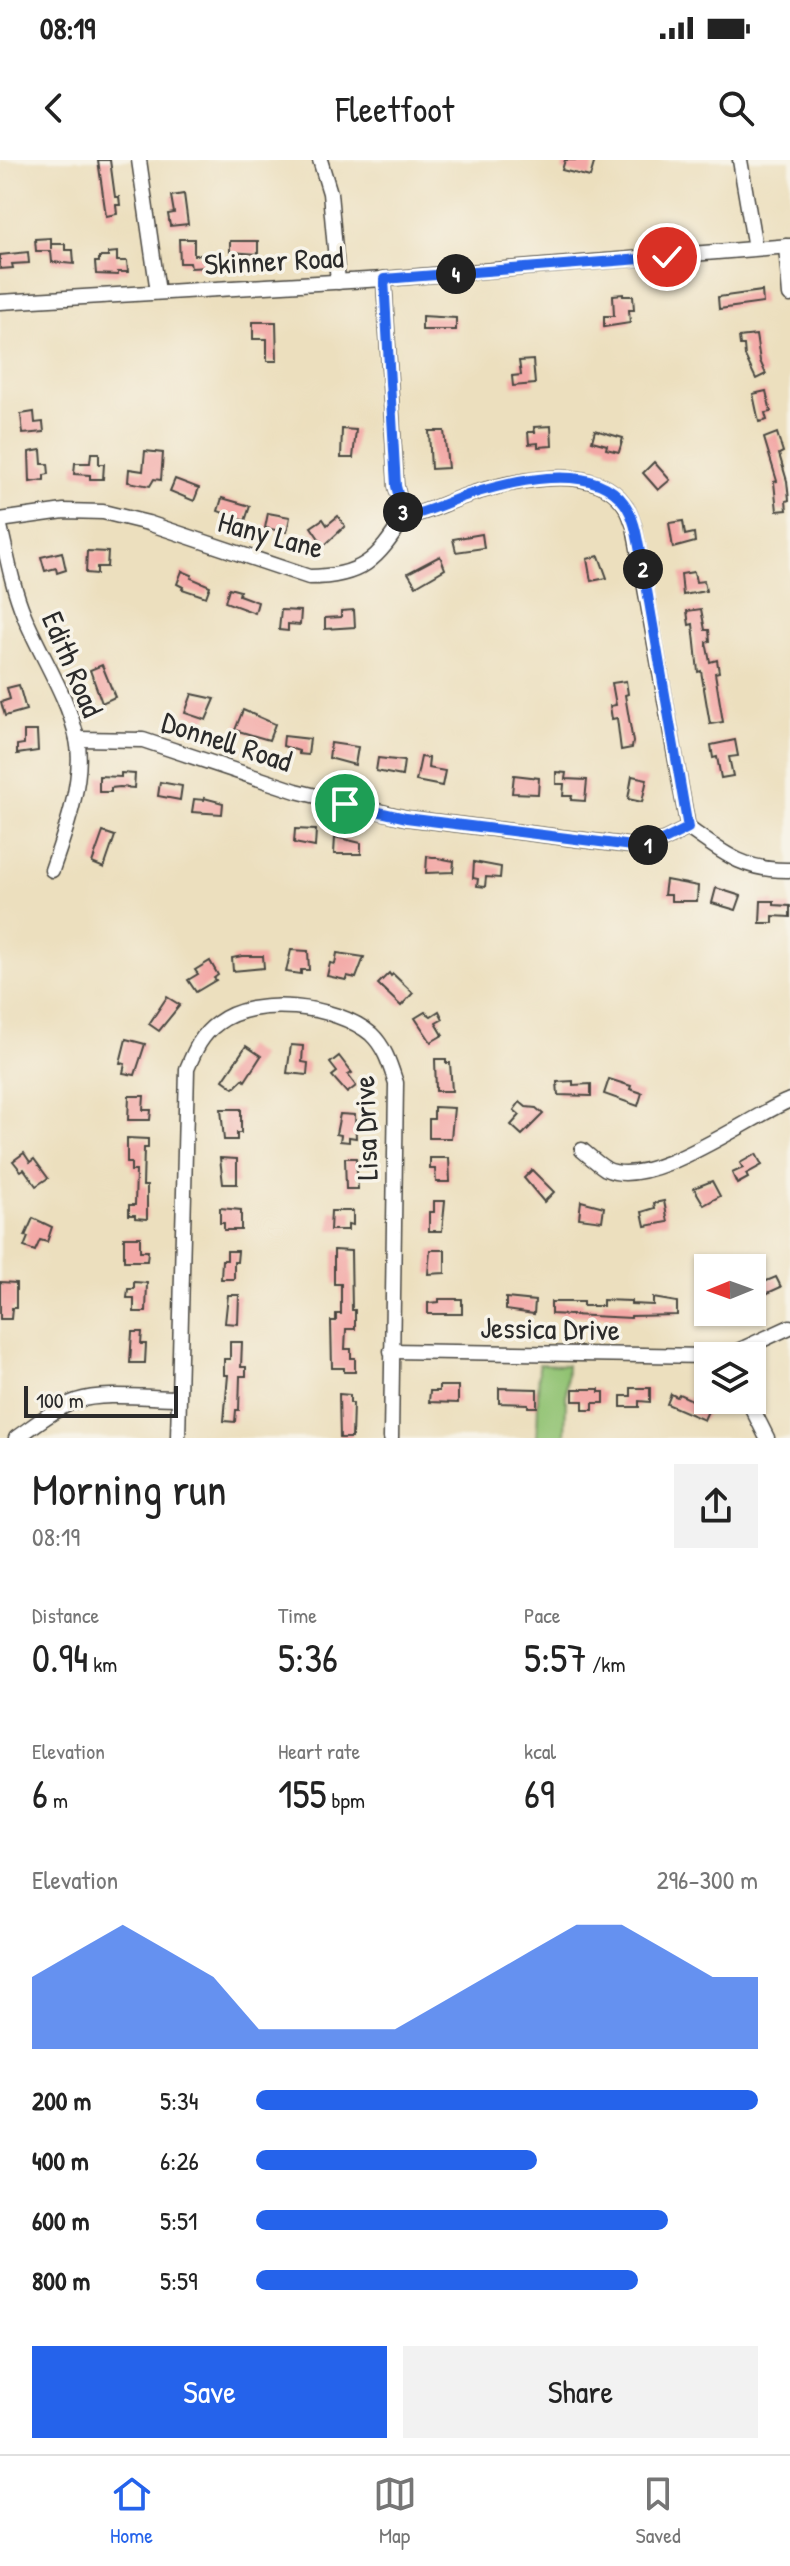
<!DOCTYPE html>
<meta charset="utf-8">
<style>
body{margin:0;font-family:"Patrick Hand",sans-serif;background:#f2f2f2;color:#222;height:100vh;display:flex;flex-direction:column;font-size:30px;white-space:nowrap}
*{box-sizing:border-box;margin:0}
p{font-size:26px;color:#767676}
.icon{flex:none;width:44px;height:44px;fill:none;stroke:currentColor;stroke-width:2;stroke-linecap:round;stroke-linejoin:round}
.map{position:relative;height:1278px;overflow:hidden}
.drawer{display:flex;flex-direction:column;background:#fff;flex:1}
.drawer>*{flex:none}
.needle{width:52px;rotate:269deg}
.tools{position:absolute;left:694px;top:1094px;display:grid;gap:16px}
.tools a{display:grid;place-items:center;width:72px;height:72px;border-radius:0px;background:#fff;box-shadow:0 2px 6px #0004;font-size:40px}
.scale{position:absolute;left:24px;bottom:20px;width:154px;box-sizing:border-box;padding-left:8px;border:4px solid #2b2b2b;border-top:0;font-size:22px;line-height:28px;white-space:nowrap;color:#2b2b2b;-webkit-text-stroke:6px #f7f3e8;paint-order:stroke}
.pin{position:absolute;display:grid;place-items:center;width:68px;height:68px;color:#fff;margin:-34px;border:4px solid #fff;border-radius:50%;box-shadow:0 2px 8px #0007}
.km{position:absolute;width:40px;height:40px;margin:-20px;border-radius:50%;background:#222;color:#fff;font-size:22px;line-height:40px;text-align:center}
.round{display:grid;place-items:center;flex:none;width:84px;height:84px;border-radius:0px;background:#f2f2f2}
.summary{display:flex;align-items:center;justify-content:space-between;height:136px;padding:0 32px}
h1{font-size:44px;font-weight:600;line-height:60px}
.figures{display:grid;grid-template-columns:repeat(3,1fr);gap:12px;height:136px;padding:8px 32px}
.figures div{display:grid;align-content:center}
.figures b{font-size:40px;font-weight:600}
.figures small{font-size:22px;font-weight:400}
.figures p{font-size:22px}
.chart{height:224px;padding:16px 32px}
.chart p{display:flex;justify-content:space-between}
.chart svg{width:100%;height:144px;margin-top:8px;fill:#2563eb;opacity:.7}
.button{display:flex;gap:16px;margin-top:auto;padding:16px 32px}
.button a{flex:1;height:92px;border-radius:0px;background:#2563eb;color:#fff;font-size:32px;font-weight:600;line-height:92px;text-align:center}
.button a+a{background:#f2f2f2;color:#222}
ul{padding:0 32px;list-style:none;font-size:26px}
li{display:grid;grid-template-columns:128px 96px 1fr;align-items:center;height:60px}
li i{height:20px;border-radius:10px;background:#2563eb}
.status{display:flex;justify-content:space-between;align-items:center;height:56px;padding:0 40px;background:#fff;direction:ltr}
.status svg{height:22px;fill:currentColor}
header{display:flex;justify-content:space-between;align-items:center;height:104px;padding:0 32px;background:#fff;font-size:36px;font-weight:600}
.tab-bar{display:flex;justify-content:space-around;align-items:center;height:112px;border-top:2px solid #e0e0e0;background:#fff;font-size:22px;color:#767676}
.tab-bar a{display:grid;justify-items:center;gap:4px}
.tab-bar .active{color:#2563eb}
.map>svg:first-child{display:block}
.green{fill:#92c373;stroke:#5e774f;stroke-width:2}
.building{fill:#f3a8a6}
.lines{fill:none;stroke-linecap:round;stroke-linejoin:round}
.minor-casing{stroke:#484641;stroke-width:17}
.minor{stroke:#fff;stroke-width:14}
.route-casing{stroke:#fff;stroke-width:16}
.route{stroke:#2563eb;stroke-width:10}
.labels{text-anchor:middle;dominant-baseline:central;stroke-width:7;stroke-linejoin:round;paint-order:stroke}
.street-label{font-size:30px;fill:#2b2b2b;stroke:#f7f3e8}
</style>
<div class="status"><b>08:19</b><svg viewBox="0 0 49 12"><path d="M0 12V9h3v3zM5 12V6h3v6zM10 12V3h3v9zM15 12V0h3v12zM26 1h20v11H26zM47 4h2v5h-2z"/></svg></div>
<header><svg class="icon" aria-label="back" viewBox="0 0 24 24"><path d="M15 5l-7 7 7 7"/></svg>Fleetfoot<svg class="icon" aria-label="search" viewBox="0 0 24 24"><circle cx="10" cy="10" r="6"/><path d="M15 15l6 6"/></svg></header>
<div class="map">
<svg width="790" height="1278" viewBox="0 0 790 1278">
<rect width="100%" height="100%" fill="#f7f3e8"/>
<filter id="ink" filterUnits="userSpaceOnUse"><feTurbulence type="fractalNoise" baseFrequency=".0125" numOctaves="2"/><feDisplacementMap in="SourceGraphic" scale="16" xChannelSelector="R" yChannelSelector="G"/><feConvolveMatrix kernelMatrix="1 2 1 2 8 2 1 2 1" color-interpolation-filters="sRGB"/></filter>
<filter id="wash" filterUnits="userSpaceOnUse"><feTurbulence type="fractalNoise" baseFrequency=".006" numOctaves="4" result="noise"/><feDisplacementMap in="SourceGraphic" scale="32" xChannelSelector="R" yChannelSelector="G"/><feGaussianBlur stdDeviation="1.8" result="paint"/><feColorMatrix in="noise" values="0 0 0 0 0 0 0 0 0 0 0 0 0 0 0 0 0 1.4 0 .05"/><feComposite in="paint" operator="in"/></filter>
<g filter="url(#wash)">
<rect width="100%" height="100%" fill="#ecdfbe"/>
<path class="green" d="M539 1204 567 1205 565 1278H537Z"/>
<g id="blocks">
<g class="building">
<path d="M98 0H110L115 37H119L120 45H116L117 54 106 56Z"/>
<path d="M565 0H595L590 17 562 10Z"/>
<path d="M184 34 188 64 170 66 168 54 174 53 171 36Z"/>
<path d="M51 78V89V84H65V90H73L74 104 52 102 51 91H36L35 79Z"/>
<path d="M179 79H194V95H208L209 107 191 108 190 103H180Z"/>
<path d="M230 81H258V94L230 92Z"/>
<path d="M28 92 29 103 12 104 13 108 0 109V95Z"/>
<path d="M117 92V101H127L128 112H118V115L96 114 95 102H99V97H108V93Z"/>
<path d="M762 131 763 143 719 149 718 137Z"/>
<path d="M623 134V136H633L634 150H629L630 163 604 167V156H614L613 135Z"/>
<path d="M422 156 456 158V170H422Z"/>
<path d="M253 162H276L277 201H267V179H253Z"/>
<path d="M756 175 760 201 766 214 756 219 745 196 744 185H740L739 177Z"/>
<path d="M533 200 535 224 513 226 512 216 521 215 519 201Z"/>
<path d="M766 231 771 252 765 253 767 260 759 262 753 234Z"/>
<path d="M34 252 35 263 43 262 44 272 23 274 21 254Z"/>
<path d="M551 266 552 286 538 287V283L529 284 528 272H535L534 267Z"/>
<path d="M342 269 356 270 353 298H341Z"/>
<path d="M595 270 623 278 619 292 606 289 607 285 592 281Z"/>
<path d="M429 271H444L448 308 431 309Z"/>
<path d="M777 273 783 292 779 294 787 321 789 340 786 341 787 350 777 351 774 322 777 321 764 278Z"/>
<path d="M41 290 42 304H48L49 314 44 315V320L30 322 29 292Z"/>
<path d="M145 291 163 293 161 320 154 319 150 326 128 322 129 309 143 311Z"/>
<path d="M91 293H99V304H104L103 319H90V315L74 314 75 303H90Z"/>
<path d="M654 302 670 320 658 330 643 313Z"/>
<path d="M175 319 199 328 194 341 170 331Z"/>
<path d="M222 338 250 346 245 361 218 351Z"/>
<path d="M268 353 290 357 287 372 265 368Z"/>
<path d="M338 356 345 366 324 386 311 367 323 359 327 365Z"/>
<path d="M683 361 685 375 694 373 695 382 673 388 669 363Z"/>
<path d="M482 374 484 388 456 392 453 379Z"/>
<path d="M87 391 108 392 107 407H97V414L86 413Z"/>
<path d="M62 392 66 410 57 413 56 408 45 411 41 397Z"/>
<path d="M440 396 445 409 416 426 408 413Z"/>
<path d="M599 396 607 418 591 421 587 399Z"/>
<path d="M182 411 192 415 191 418 210 426 206 437 182 429 183 427 177 424Z"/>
<path d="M694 412 696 422 704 421 706 431 683 435 681 414Z"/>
<path d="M229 428 240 431 239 435 258 442 255 453 225 442Z"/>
<path d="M701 449 705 470H709L710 481 706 482 710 502 717 500 719 512 715 513 723 562 710 564 701 511 698 512 693 464 689 465 687 451Z"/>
<path d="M281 450 301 451 300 465 288 464V471L279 470Z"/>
<path d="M354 450 355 467 325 469V458L341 457V451Z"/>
<path d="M102 505 115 537 102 543 90 510Z"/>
<path d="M626 521 628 534 625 535 633 582 632 588 621 590 617 558 612 559 610 546 616 545 612 523Z"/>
<path d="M19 525 26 550 5 556 1 542 10 539 7 528Z"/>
<path d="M192 534 215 539 206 560 185 553Z"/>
<path d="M243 550 275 564 269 580 235 570Z"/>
<path d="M24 571H37L38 591 17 594V585L24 584Z"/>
<path d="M284 576 310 579 308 595 299 594V591L283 586Z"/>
<path d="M735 580 738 596 729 597 733 616 721 618 717 597 713 598 711 585Z"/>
<path d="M331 583 358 587 355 605 329 598Z"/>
<path d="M421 597 429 598 428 608 445 611 442 626 416 621Z"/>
<path d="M378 598 404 601 402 616 376 611Z"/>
<path d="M556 612 566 613 565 619 587 620 585 641 571 640 572 636H563L564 624H556Z"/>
<path d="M121 613 135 614 134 628 120 627 111 628V632H99V616L121 617Z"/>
<path d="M514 615 539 618 538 634 512 633Z"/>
<path d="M632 616 647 619 642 642 628 639Z"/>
<path d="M160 622 182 626 180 640 158 636Z"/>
<path d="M204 638 223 643 222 654 192 652 194 639 204 640Z"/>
<path d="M295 669 316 670 315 687 294 683Z"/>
<path d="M103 672 115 676 104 708 92 703Z"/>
<path d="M335 677 361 683V694H334Z"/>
<path d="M427 696 454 701 453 712 426 713Z"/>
<path d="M474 702 501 707 500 718 486 717 485 727 477 726 478 719 473 718Z"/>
<path d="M666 720 698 726 697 741H671V735H664Z"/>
<path d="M716 728 741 736 736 750 712 743Z"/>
<path d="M761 741H774V745L790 746V757L773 756V763H760Z"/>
<path d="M291 790 308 791 309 810H301V814L286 812Z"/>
<path d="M337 793 364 797 356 818 347 816 346 820 327 816 330 803 335 804Z"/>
<path d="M242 796H263L264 808 233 811 232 798Z"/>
<path d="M210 801 218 815 214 818 216 820 196 832 188 820 198 814 195 810Z"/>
<path d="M389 813 391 816 393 814 413 833 401 846 378 824Z"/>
<path d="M167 837 180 845 159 871 149 864Z"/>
<path d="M439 851 443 859 436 863 443 875 431 882 415 858 425 852 431 856Z"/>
<path d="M126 879 145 884 135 915 123 913 125 904 120 903Z"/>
<path d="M291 885 303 886 302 902 308 903 307 915 287 913Z"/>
<path d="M246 886 261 896 245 921 243 919 234 928 223 920Z"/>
<path d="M339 896 352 913 348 915 356 926 347 933 332 916 337 912 330 903Z"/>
<path d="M435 899H446V903H450L452 931H436Z"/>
<path d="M609 919 631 926 630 929 642 933 638 946 604 934Z"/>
<path d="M573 921V925L591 924V936L558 935 557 922Z"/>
<path d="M129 936H144L143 950H151L150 960H128Z"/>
<path d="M520 942 526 947 536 948 543 954 522 975 511 965 520 955 514 950Z"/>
<path d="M434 947 454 948 451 978H429V959H434Z"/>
<path d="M221 949H241V973H237V980H224Z"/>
<path d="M340 954 355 955 356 978 349 977V982L340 981 341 975 336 974Z"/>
<path d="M127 978 148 979V988H144L143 1026H147V1059L135 1058V1055H129V1045H135L136 1011H131V1003H127Z"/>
<path d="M24 993 30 1002 34 999 48 1018 36 1026 24 1009 21 1011 13 1001Z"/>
<path d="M756 994 762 1005 746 1014 748 1018 737 1024 732 1013 743 1008 740 1003Z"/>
<path d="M220 998 237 999V1024H223Z"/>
<path d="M345 998H356L358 1029H346Z"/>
<path d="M430 998H449L450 1022H436L435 1009H430Z"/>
<path d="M532 1010 554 1032 544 1042 524 1018Z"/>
<path d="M712 1021 720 1036 704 1045 694 1028Z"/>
<path d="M434 1041H445L442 1071H429V1052H434Z"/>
<path d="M581 1041 604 1047 602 1061 579 1058Z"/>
<path d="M664 1041 668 1062 645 1066 642 1052 655 1048 654 1043Z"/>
<path d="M220 1048 241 1050V1070H224V1063H220Z"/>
<path d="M331 1051H353V1065L348 1064V1070H330Z"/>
<path d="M33 1058 52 1067 47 1082 40 1080 35 1091 24 1087 28 1077 25 1076Z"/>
<path d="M124 1077H140V1091H148L147 1101H124Z"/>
<path d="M334 1090 351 1091 352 1150H355V1169H346L345 1189H351V1198H355V1212H344V1208H332L331 1161H336V1154H341V1124H334Z"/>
<path d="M430 1090H445V1113L428 1114Z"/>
<path d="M227 1091H238L237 1102H234V1119H221L222 1100H227Z"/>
<path d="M776 1117 781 1127 752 1140V1127Z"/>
<path d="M0 1122 16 1123V1148H12L11 1159H0Z"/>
<path d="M134 1122 147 1123 146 1152H134V1138H127L128 1129H134Z"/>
<path d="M228 1135H239L238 1164 225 1163Z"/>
<path d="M506 1138 535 1141 534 1154 506 1150Z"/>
<path d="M653 1138 677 1142V1155L631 1156V1158L551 1154V1142H583V1146H603V1140L631 1141V1144L653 1145Z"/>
<path d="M439 1139H462V1154H428V1143L439 1142Z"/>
<path d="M132 1172H142L141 1184H146L145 1203H130Z"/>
<path d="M230 1182H242L241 1207H246V1216H240L239 1250H236L235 1262 224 1261 228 1215H224V1199H230Z"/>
<path d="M439 1226H458V1243L429 1242 430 1231H439Z"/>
<path d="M499 1228 537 1229V1247H528V1244L499 1243Z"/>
<path d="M631 1228H650V1242L639 1241V1247H621V1236H631Z"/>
<path d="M573 1229H599V1232H604V1243H593V1250H583V1241H573Z"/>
<path d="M339 1234 350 1235V1243H353L352 1278H340Z"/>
<path d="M671 1234 677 1237 679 1234 701 1244 700 1247 708 1251 704 1260 667 1244Z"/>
</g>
</g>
</g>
<g filter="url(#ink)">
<use href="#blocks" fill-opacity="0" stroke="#484641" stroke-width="2"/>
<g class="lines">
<defs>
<g id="minor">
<path d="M139 0 158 132"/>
<path d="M320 0 330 33 338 122"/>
<path d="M740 0 755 88"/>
<path d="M786 86 790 135"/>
<path d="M384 119 396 326 404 357"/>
<path d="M0 142 384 119 790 86"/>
<path d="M0 360 64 351 103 352 148 363 309 417C361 417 378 400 404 357 431 352 444 343 468 335 509 322 594 300 624 344 629 350 631 359 634 366L688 668C723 693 744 711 790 710"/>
<path d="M0 366C7 396 12 426 24 455 40 495 68 536 77 579 85 618 65 673 52 710"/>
<path d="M77 579 143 580 296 631 406 658 640 687 664 680 688 668"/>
<path d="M582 990C589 996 598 1004 606 1009 650 1031 748 957 790 940"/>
<path d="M391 1191 708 1196"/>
<path d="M727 1196 790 1167"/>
<path d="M748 1240 767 1278"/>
<path d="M16 1278C35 1265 54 1249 76 1241 104 1232 148 1238 178 1238"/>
<path d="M178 1278 187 909C195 890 201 875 218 863 254 835 337 845 371 874 385 887 390 905 396 923L391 1278"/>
</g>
</defs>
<use href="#minor" class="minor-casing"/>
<use href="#minor" class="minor"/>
</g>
</g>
<g class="lines" filter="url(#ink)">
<defs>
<path id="route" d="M345 644 406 658 640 687 664 680 688 668 643 407C638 387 637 360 624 343 593 300 509 322 468 335 444 343 430 352 404 357L396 326 384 119 667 97"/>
</defs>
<use href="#route" class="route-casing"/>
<use href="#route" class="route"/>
</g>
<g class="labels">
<g class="street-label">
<text transform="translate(274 100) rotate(-3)">Skinner Road</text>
<text transform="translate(271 374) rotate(15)">Hany Lane</text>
<text transform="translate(73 504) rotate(67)">Edith Road</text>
<text transform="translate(227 581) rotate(18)">Donnell Road</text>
<text transform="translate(365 968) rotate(-92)">Lisa Drive</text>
<text transform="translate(550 1168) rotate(1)">Jessica Drive</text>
</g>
</g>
</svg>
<div class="tools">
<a><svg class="needle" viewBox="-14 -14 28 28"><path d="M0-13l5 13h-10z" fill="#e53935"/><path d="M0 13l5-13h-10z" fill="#767676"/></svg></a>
<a><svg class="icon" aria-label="layers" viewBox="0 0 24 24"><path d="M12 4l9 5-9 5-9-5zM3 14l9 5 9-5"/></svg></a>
</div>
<div class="scale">100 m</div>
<div class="pin" style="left:345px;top:644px;background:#1e9e55"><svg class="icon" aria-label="arrive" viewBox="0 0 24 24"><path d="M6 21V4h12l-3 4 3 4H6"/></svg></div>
<div class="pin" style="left:667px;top:97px;background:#d93025"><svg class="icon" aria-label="check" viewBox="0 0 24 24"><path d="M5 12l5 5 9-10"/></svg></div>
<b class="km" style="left:648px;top:685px">1</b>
<b class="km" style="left:643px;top:409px">2</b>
<b class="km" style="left:403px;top:352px">3</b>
<b class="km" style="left:456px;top:114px">4</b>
</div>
<section class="drawer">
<div class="summary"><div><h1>Morning run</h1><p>08:19</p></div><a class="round"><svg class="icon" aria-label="share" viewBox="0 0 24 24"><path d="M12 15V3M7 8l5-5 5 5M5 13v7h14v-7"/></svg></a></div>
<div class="figures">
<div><p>Distance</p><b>0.94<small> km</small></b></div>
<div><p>Time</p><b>5:36</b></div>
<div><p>Pace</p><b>5:57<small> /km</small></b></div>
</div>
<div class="figures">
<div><p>Elevation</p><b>6<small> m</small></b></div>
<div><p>Heart rate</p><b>155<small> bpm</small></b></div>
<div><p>kcal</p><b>69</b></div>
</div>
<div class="chart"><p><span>Elevation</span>296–300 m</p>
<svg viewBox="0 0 160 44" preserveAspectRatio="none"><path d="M0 44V22L10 14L20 6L30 14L40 22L50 38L60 38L70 38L80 38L90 30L100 22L110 14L120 6L130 6L140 14L150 22L160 22V44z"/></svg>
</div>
<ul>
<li><b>200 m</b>5:34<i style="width:100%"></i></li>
<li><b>400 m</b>6:26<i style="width:56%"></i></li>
<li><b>600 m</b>5:51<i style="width:82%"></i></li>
<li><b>800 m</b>5:59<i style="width:76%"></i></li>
</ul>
<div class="button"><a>Save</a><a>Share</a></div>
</section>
<nav class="tab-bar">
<a class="active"><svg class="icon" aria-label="home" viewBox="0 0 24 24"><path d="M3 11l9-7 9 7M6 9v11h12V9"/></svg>Home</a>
<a><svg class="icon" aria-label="map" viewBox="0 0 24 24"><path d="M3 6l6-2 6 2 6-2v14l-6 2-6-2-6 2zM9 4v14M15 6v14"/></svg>Map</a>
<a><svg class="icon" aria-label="saved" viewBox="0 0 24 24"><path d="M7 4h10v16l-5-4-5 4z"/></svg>Saved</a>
</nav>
